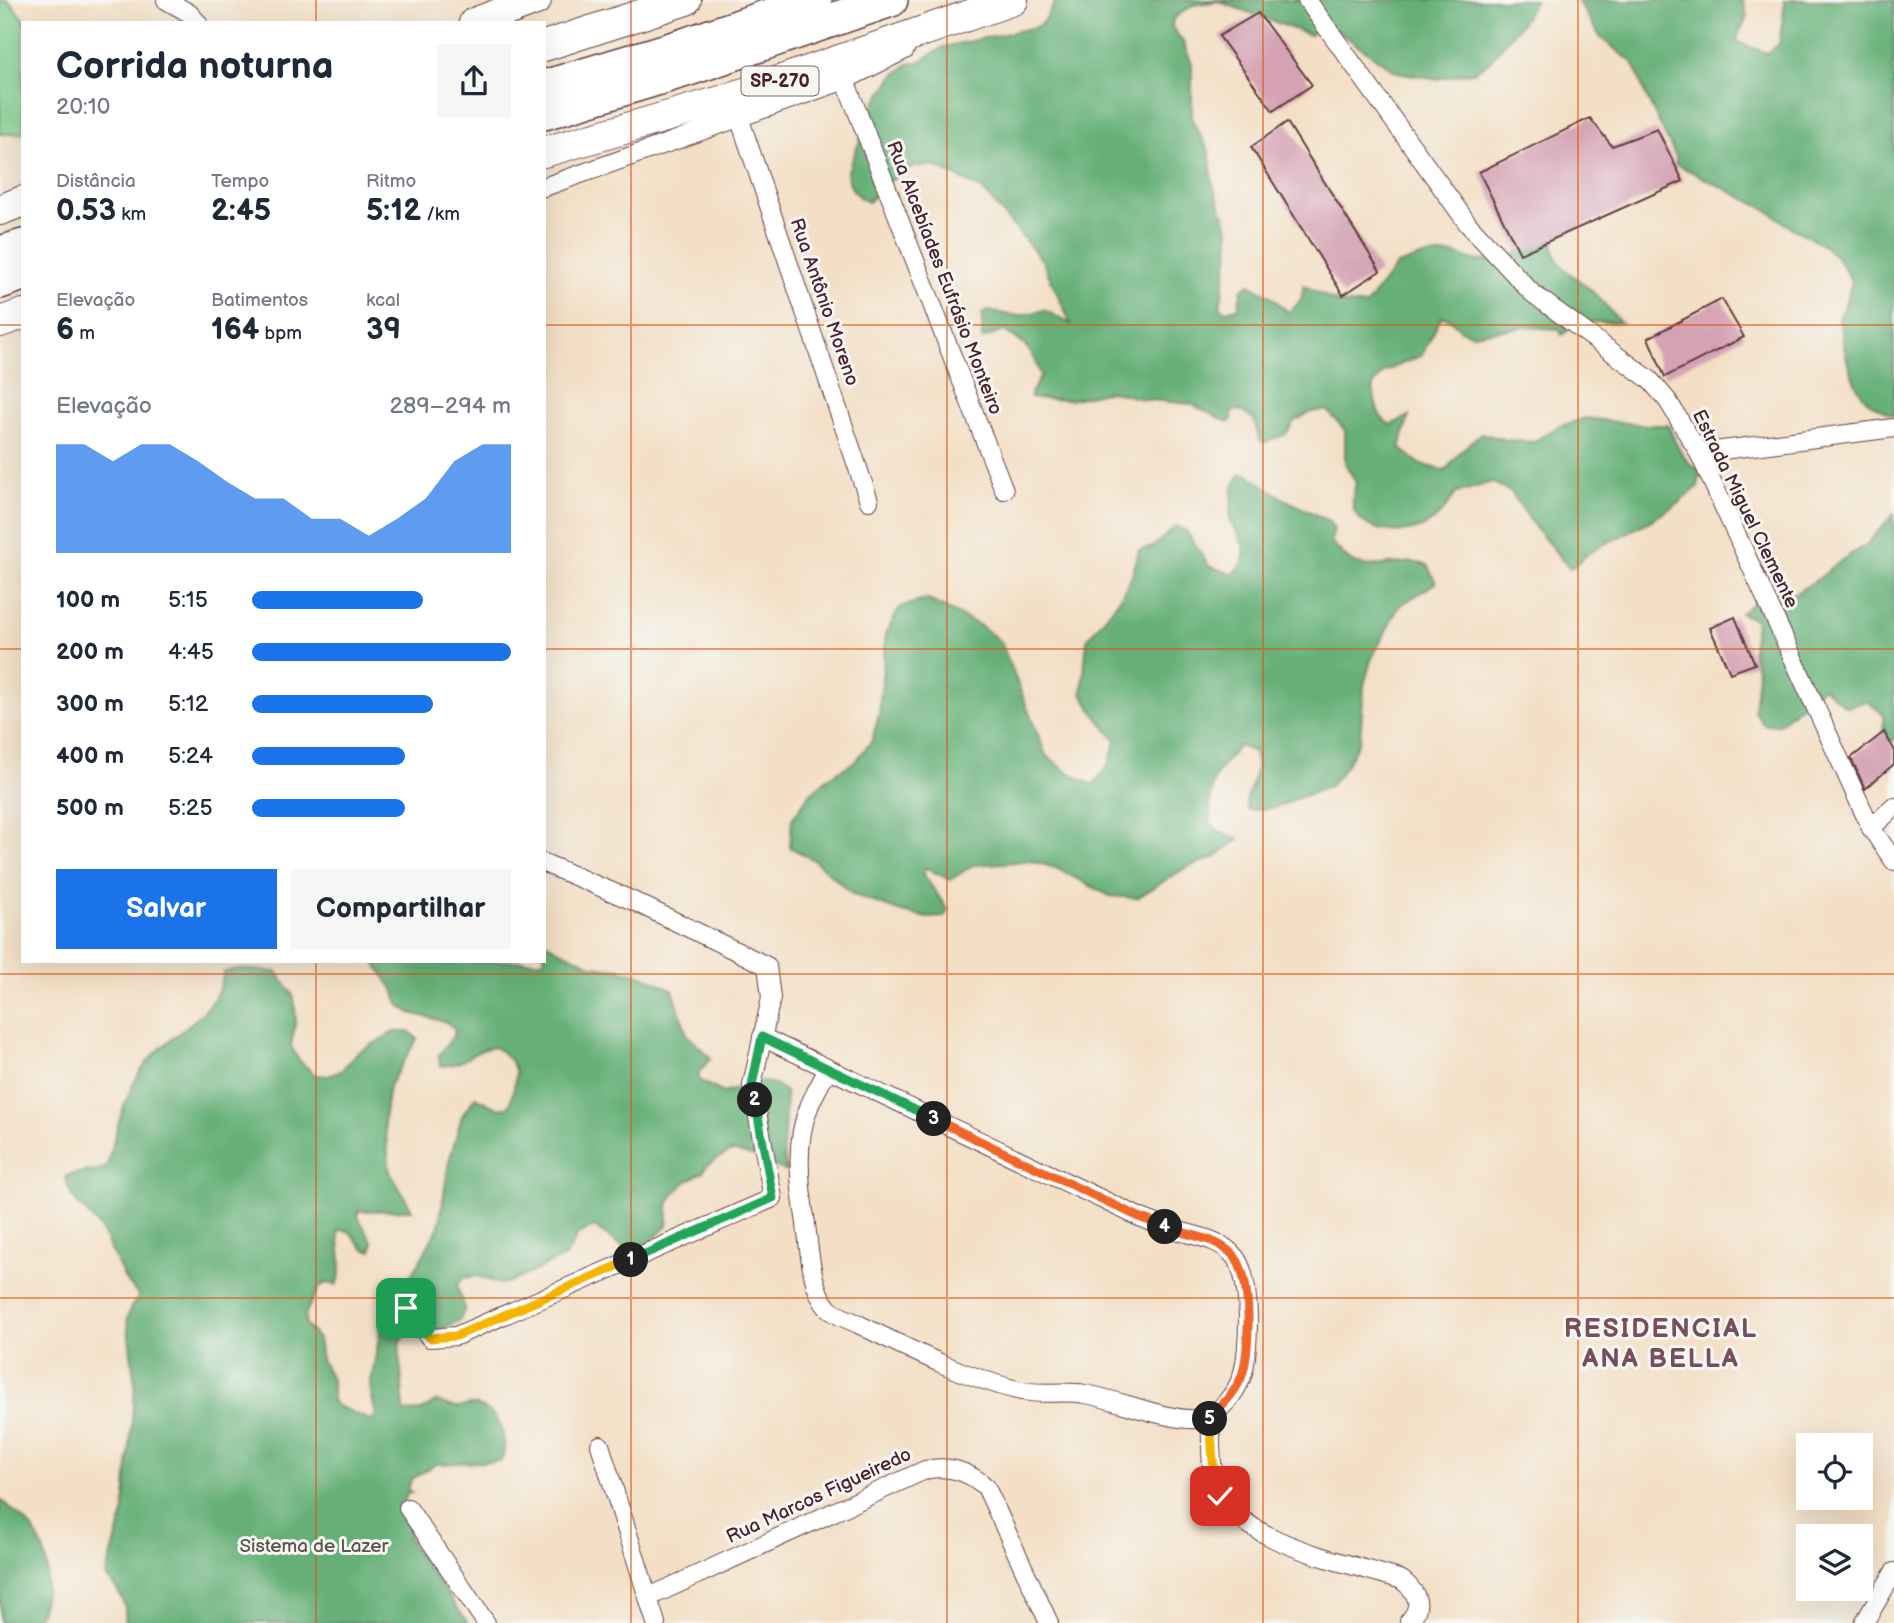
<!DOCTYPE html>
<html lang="pt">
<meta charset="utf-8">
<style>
body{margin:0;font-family:"Balsamiq Sans",sans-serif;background:#f6f6f7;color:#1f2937;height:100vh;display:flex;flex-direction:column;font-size:26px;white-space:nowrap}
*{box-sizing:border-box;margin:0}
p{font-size:23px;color:#747a83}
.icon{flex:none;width:38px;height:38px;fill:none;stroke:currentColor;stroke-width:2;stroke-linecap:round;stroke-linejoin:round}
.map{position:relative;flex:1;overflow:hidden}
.drawer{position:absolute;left:21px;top:21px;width:525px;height:942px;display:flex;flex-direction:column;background:#fff;border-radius:0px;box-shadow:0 7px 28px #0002}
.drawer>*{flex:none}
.tools{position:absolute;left:1796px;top:1433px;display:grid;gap:14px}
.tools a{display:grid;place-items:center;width:77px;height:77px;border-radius:0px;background:#fff;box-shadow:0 7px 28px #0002;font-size:35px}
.pin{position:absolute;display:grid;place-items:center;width:60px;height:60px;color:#fff;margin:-30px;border-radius:14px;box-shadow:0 4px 10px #0006}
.km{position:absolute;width:35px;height:35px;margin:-18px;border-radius:50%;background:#222;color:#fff;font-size:19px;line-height:35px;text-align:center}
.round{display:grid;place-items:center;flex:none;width:74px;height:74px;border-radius:0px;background:#f6f6f7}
.headline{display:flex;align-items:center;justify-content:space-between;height:119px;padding:0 35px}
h1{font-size:38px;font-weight:700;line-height:52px}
.metrics{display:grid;grid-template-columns:repeat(3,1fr);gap:10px;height:119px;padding:7px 35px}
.metrics div{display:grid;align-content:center}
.metrics b{font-size:30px;font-weight:700}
.metrics small{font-size:19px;font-weight:400}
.metrics p{font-size:19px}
.chart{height:196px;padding:14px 35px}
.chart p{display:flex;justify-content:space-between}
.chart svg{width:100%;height:126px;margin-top:7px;fill:#1a73e8;opacity:.7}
.primary-button{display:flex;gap:14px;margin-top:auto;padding:14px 35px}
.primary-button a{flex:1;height:80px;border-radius:0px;background:#1a73e8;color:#fff;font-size:28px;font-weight:700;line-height:80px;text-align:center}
.primary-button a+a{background:#f6f6f7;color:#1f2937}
ul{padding:0 35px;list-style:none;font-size:23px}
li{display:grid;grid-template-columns:112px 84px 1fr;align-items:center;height:52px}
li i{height:18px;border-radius:9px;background:#1a73e8}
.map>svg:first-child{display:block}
.green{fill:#7ecd8d;stroke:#64765c;stroke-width:2}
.forest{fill:#66b078;stroke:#586852;stroke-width:2}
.building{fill:#d4a2b3}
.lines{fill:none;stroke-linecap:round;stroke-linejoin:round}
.minor-casing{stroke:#633c42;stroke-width:20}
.trunk-casing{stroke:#633c42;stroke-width:32}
.motorway-casing{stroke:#633c42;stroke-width:36}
.minor{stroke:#fff;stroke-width:18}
.trunk{stroke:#fff;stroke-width:30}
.motorway{stroke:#fff;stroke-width:33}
.split-1-casing{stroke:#fff;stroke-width:14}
.split-2-casing{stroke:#fff;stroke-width:14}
.split-3-casing{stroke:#fff;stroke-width:14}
.split-4-casing{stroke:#fff;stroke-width:14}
.split-5-casing{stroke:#fff;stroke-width:14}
.split-6-casing{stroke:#fff;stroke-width:14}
.split-1{stroke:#f5b400;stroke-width:9}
.split-2{stroke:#22a559;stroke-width:9}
.split-3{stroke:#22a559;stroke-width:9}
.split-4{stroke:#f0652b;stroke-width:9}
.split-5{stroke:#f0652b;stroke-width:9}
.split-6{stroke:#f5b400;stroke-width:9}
.grid{fill:none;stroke:#d8530f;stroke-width:2;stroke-opacity:0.55}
.labels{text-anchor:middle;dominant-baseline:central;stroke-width:6;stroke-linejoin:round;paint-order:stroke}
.shield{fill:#f6f6f2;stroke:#7e6067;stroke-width:2}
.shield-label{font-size:18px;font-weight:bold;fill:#4a1f2b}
.street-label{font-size:19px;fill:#4a1f2b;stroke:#f6f6f2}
.park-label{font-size:19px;fill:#5a5348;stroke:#f6f6f2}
.district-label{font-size:26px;font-weight:bold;letter-spacing:2px;fill:#7a4d5b;stroke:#f6f6f2}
</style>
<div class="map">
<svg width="1894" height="1623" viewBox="0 0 1894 1623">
<rect width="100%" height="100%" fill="#f6f6f2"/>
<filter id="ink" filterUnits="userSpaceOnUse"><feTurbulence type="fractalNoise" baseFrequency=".0143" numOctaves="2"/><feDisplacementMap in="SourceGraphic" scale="14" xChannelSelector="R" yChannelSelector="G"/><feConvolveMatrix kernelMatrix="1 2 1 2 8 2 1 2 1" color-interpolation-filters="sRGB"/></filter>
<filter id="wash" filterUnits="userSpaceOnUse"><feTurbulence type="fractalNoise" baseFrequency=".00686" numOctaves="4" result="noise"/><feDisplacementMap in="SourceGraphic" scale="28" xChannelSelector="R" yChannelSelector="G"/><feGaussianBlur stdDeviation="1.57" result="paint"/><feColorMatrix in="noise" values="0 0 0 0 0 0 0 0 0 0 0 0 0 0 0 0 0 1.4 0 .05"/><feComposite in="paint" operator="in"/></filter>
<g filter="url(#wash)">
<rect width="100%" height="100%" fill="#f3dfc5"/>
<path class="green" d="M0 0H8L27 23H23V133L0 134Z"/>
<g class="forest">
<path d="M1057 0H1536L1520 25 1489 62 1474 72 1437 79 1397 72 1317 17 1313 19V32L1310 35 1218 1 1193 5 1173 19 1172 27 1183 42 1192 64V120L1209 151 1213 185 1229 230V253L1220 307 1226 311 1238 308 1242 289 1249 284 1269 295 1288 312C1298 306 1304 297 1303 285L1338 303 1365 306 1397 265 1424 256 1453 254 1478 261 1507 259 1532 244 1536 232 1553 240C1554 272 1576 274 1595 294 1604 303 1612 313 1621 323 1600 321 1578 320 1562 335L1559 329 1526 327 1471 334 1461 330 1448 318 1441 317 1422 355 1384 372 1373 386C1375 401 1376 418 1391 425L1409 416 1400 448 1420 464 1445 471 1461 451 1481 433 1506 440 1533 442 1558 427 1585 418 1644 425H1668C1676 443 1682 462 1700 470L1698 487 1677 504 1652 520 1591 551 1570 569 1534 526 1511 492 1492 482 1456 493C1447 507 1438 520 1422 527 1403 535 1368 533 1356 514 1350 505 1354 492 1356 483L1345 463V430L1327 410 1311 412 1294 421 1286 434 1263 443 1259 439 1254 419 1239 410 1232 411V420L1228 422 1191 404 1142 399 1111 391 1069 400 1031 398 1030 395 1041 376C1032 351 1028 344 1004 331L982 339V314L987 311 1019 316 1044 310 1071 324 1042 260 982 189 935 166H915L882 186 869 202C855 197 849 187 847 173L875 103 893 77 908 64 919 62 944 47 1036 27 1044 21Z"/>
<path d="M1577 0H1742C1754 26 1738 22 1737 42L1767 53 1779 44 1785 3 1784 0H1894V416C1886 412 1876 408 1869 402 1847 381 1844 345 1839 317L1843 311 1852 282 1837 257 1817 241 1790 227 1769 211 1676 164V157L1647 98 1633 63 1601 38Z"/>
<path d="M1240 474H1247L1284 499 1329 521 1334 529 1331 542C1337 548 1344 557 1351 561 1374 574 1404 555 1428 566L1436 583 1399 606 1371 660 1364 685 1360 739 1346 766 1330 786 1273 808 1248 810 1246 802 1257 767 1254 752 1239 746C1213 774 1209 783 1210 822L1217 830 1239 839 1214 858 1187 867 1137 898 1110 896 1056 868 1031 861 973 865 950 880 927 868 924 869 923 874 948 910 944 917 928 918 902 912 854 895 815 861 790 847 792 819 810 794 831 776 856 761 872 740 879 715 886 634 900 607 927 599 981 626 1001 642 1046 755 1066 771 1093 785 1109 764 1116 740 1098 719 1082 694 1087 640 1119 600 1133 573 1139 550 1153 547 1176 526 1186 531 1209 566 1232 574C1254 560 1242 538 1230 521L1233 486Z"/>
<path d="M1894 514V741L1884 738 1883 714 1867 701 1846 707 1823 687 1779 724 1764 725 1754 710 1758 673 1752 650 1756 620 1740 613 1764 595 1796 593 1821 577 1842 560 1867 544Z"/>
<path d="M544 942 593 966 620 969 649 978 673 990 687 1035 711 1058 698 1073 700 1081 724 1093C748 1086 767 1072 786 1093L783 1150 787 1172 756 1157 731 1151 706 1166 703 1172C691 1177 674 1190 669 1203 667 1209 668 1219 667 1226L650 1242 623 1247 594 1227 578 1234 566 1256 513 1281 500 1284 478 1276 463 1278 457 1286 465 1308 460 1320 441 1330 409 1333 399 1342 404 1412 421 1411 437 1401C444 1404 452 1408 459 1407 463 1407 467 1405 470 1405 497 1405 511 1440 501 1461L436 1464 411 1480 408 1490 413 1493 407 1492 404 1505 413 1526 408 1537 413 1547 468 1623H125C128 1603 119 1591 106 1576L124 1512 135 1385 127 1320 130 1309 139 1296 125 1279 100 1227 72 1197 65 1177C75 1170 92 1174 107 1167 115 1136 125 1090 145 1065 172 1030 216 1019 224 972L240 969 277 972 294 997 296 1018 291 1046 298 1059 315 1075 329 1076 341 1071 357 1053 394 1032H410L417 1039 389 1086 384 1120 390 1172 412 1210 358 1211V1217L373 1243 371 1251 364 1249 349 1231 338 1230C339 1247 345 1269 336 1285L327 1283 320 1286 305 1314 306 1325 318 1339 321 1360 332 1380V1400L335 1405 370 1420 376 1417 370 1387 383 1316 420 1261 439 1226 449 1162 462 1116 475 1097 499 1109 509 1106C517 1077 523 1066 495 1047 471 1049 465 1067 440 1066L439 1055 454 1035 455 1029 446 1022 411 1013 398 1004 395 992 374 961H544Z"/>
<path d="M0 1499C11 1510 27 1520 35 1533 54 1561 48 1594 36 1623H0Z"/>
</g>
<g id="blocks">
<g class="building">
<path d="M1258 13 1312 85 1273 111 1219 36Z"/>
<path d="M1590 118 1612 146 1657 129 1683 181 1520 254 1479 172Z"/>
<path d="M1287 122 1380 271 1343 295 1251 147Z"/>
<path d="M1722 299 1744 337 1665 377 1648 338Z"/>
<path d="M1735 617 1755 664 1730 673 1710 628Z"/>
<path d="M1884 732 1894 749V764L1865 789 1851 758Z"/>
</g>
</g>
</g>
<g filter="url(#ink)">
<use href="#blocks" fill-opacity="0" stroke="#633c42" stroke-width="2"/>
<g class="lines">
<defs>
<g id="minor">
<path d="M166 0 189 13 198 23"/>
<path d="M1307 0 1468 224 1532 293 1650 380 1668 401 1699 453 1871 828 1894 861"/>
<path d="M845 80 1004 490"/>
<path d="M739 117 869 501"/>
<path d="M544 187 845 80 905 50"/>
<path d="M1699 453 1894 428"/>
<path d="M1871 828 1894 807"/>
<path d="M762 1037 1139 1217C1149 1221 1159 1225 1169 1228 1192 1236 1219 1237 1235 1257 1252 1277 1250 1352 1242 1376 1236 1393 1218 1417 1199 1419 1170 1422 1116 1399 1085 1394 1063 1390 1038 1396 1017 1390 962 1376 911 1350 860 1325 851 1320 835 1316 828 1308 810 1289 809 1243 805 1217 799 1182 795 1140 809 1107 814 1094 822 1081 828 1069"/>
<path d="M406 1308 430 1338 456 1336 773 1198 752 1085 771 998 767 966 631 900 544 863"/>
<path d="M1210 1415C1212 1437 1209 1464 1216 1485 1235 1544 1349 1562 1402 1580 1417 1592 1424 1606 1409 1621"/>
<path d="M600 1445 656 1623"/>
<path d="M408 1508 486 1623"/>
<path d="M649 1597 925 1470C948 1465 968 1471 986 1487L1049 1623"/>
<path d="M1864 1623 1894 1572"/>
</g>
<g id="trunk">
<path d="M474 23 536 0"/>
<path d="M544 46 686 0"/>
<path d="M544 152 721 101 1013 0"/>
<path d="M0 210 23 201"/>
<path d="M0 322 23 314"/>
</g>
<g id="motorway">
<path d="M544 87 681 46 815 0"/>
<path d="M544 113 689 69 891 0"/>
<path d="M0 253 23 246"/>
<path d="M0 282 23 274"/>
</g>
</defs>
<use href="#minor" class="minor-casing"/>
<use href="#trunk" class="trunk-casing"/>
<use href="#motorway" class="motorway-casing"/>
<use href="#minor" class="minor"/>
<use href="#trunk" class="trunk"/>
<use href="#motorway" class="motorway"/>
</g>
</g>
<g class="lines" filter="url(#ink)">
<defs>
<path id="split-1" d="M406 1308 430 1338 456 1336 631 1260"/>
<path id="split-2" d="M631 1260 773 1198 755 1100"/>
<path id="split-3" d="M755 1100 752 1085 762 1037 934 1119"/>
<path id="split-4" d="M934 1119 1139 1217 1165 1227"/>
<path id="split-5" d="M1165 1227C1189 1236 1215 1236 1234 1256 1252 1275 1251 1354 1241 1378 1234 1394 1224 1405 1210 1415V1419"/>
<path id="split-6" d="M1210 1419 1214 1474 1220 1496"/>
</defs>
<use href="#split-1" class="split-1-casing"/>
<use href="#split-2" class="split-2-casing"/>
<use href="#split-3" class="split-3-casing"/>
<use href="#split-4" class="split-4-casing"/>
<use href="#split-5" class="split-5-casing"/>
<use href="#split-6" class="split-6-casing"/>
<use href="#split-1" class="split-1"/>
<use href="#split-2" class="split-2"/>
<use href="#split-3" class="split-3"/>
<use href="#split-4" class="split-4"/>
<use href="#split-5" class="split-5"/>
<use href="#split-6" class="split-6"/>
</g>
<path class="grid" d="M316 0V23M631 0V1623M947 0V1623M1263 0V1623M1578 0V1623M0 325H23M544 325H1894M0 649H23M544 649H1894M316 961V1623M0 974H1894M0 1298H1894"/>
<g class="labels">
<rect class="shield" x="741.5" y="66.5" width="77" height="29" rx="5"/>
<g class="shield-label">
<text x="780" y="81">SP-270</text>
</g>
<g class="street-label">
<text transform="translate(944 278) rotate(69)">Rua Alcebíades Eufrásio Monteiro</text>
<text transform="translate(824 302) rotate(71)">Rua Antônio Moreno</text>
<text transform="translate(1745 509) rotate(64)">Estrada Miguel Clemente</text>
<text transform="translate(819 1496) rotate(-25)">Rua Marcos Figueiredo</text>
</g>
<g class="park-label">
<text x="314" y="1546">Sistema de Lazer</text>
</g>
<g class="district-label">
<text x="1661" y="1329">RESIDENCIAL<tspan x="1661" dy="30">ANA BELLA</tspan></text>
</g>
</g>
</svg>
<div class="tools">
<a><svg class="icon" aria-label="locate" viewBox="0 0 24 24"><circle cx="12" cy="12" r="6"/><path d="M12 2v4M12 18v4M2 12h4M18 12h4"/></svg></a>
<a><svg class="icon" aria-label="layers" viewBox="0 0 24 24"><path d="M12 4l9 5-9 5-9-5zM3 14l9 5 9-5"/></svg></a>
</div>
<div class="pin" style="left:406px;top:1308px;background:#1e9e55"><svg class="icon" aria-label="arrive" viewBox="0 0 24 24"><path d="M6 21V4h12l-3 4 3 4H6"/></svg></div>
<div class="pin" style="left:1220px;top:1496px;background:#d93025"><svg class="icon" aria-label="check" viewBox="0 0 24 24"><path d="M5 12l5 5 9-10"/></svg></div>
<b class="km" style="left:631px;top:1260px">1</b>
<b class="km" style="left:755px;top:1100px">2</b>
<b class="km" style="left:934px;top:1119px">3</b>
<b class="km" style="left:1165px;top:1227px">4</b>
<b class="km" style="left:1210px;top:1419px">5</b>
<section class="drawer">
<div class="headline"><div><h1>Corrida noturna</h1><p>20:10</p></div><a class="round"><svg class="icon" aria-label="share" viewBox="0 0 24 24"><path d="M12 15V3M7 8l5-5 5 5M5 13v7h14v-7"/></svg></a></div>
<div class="metrics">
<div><p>Distância</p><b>0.53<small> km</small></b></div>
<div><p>Tempo</p><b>2:45</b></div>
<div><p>Ritmo</p><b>5:12<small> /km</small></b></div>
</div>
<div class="metrics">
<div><p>Elevação</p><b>6<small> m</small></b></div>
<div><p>Batimentos</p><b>164<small> bpm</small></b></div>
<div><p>kcal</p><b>39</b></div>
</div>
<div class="chart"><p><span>Elevação</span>289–294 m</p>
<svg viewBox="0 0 160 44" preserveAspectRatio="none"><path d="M0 44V6L10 6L20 12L30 6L40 6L50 12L60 19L70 25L80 25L90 32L100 32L110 38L120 32L130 25L140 12L150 6L160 6V44z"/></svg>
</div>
<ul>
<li><b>100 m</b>5:15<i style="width:66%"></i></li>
<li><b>200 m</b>4:45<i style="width:100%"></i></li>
<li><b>300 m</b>5:12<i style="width:70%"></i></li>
<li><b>400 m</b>5:24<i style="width:59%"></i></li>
<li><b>500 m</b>5:25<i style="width:59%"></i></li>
</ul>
<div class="primary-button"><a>Salvar</a><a>Compartilhar</a></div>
</section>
</div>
